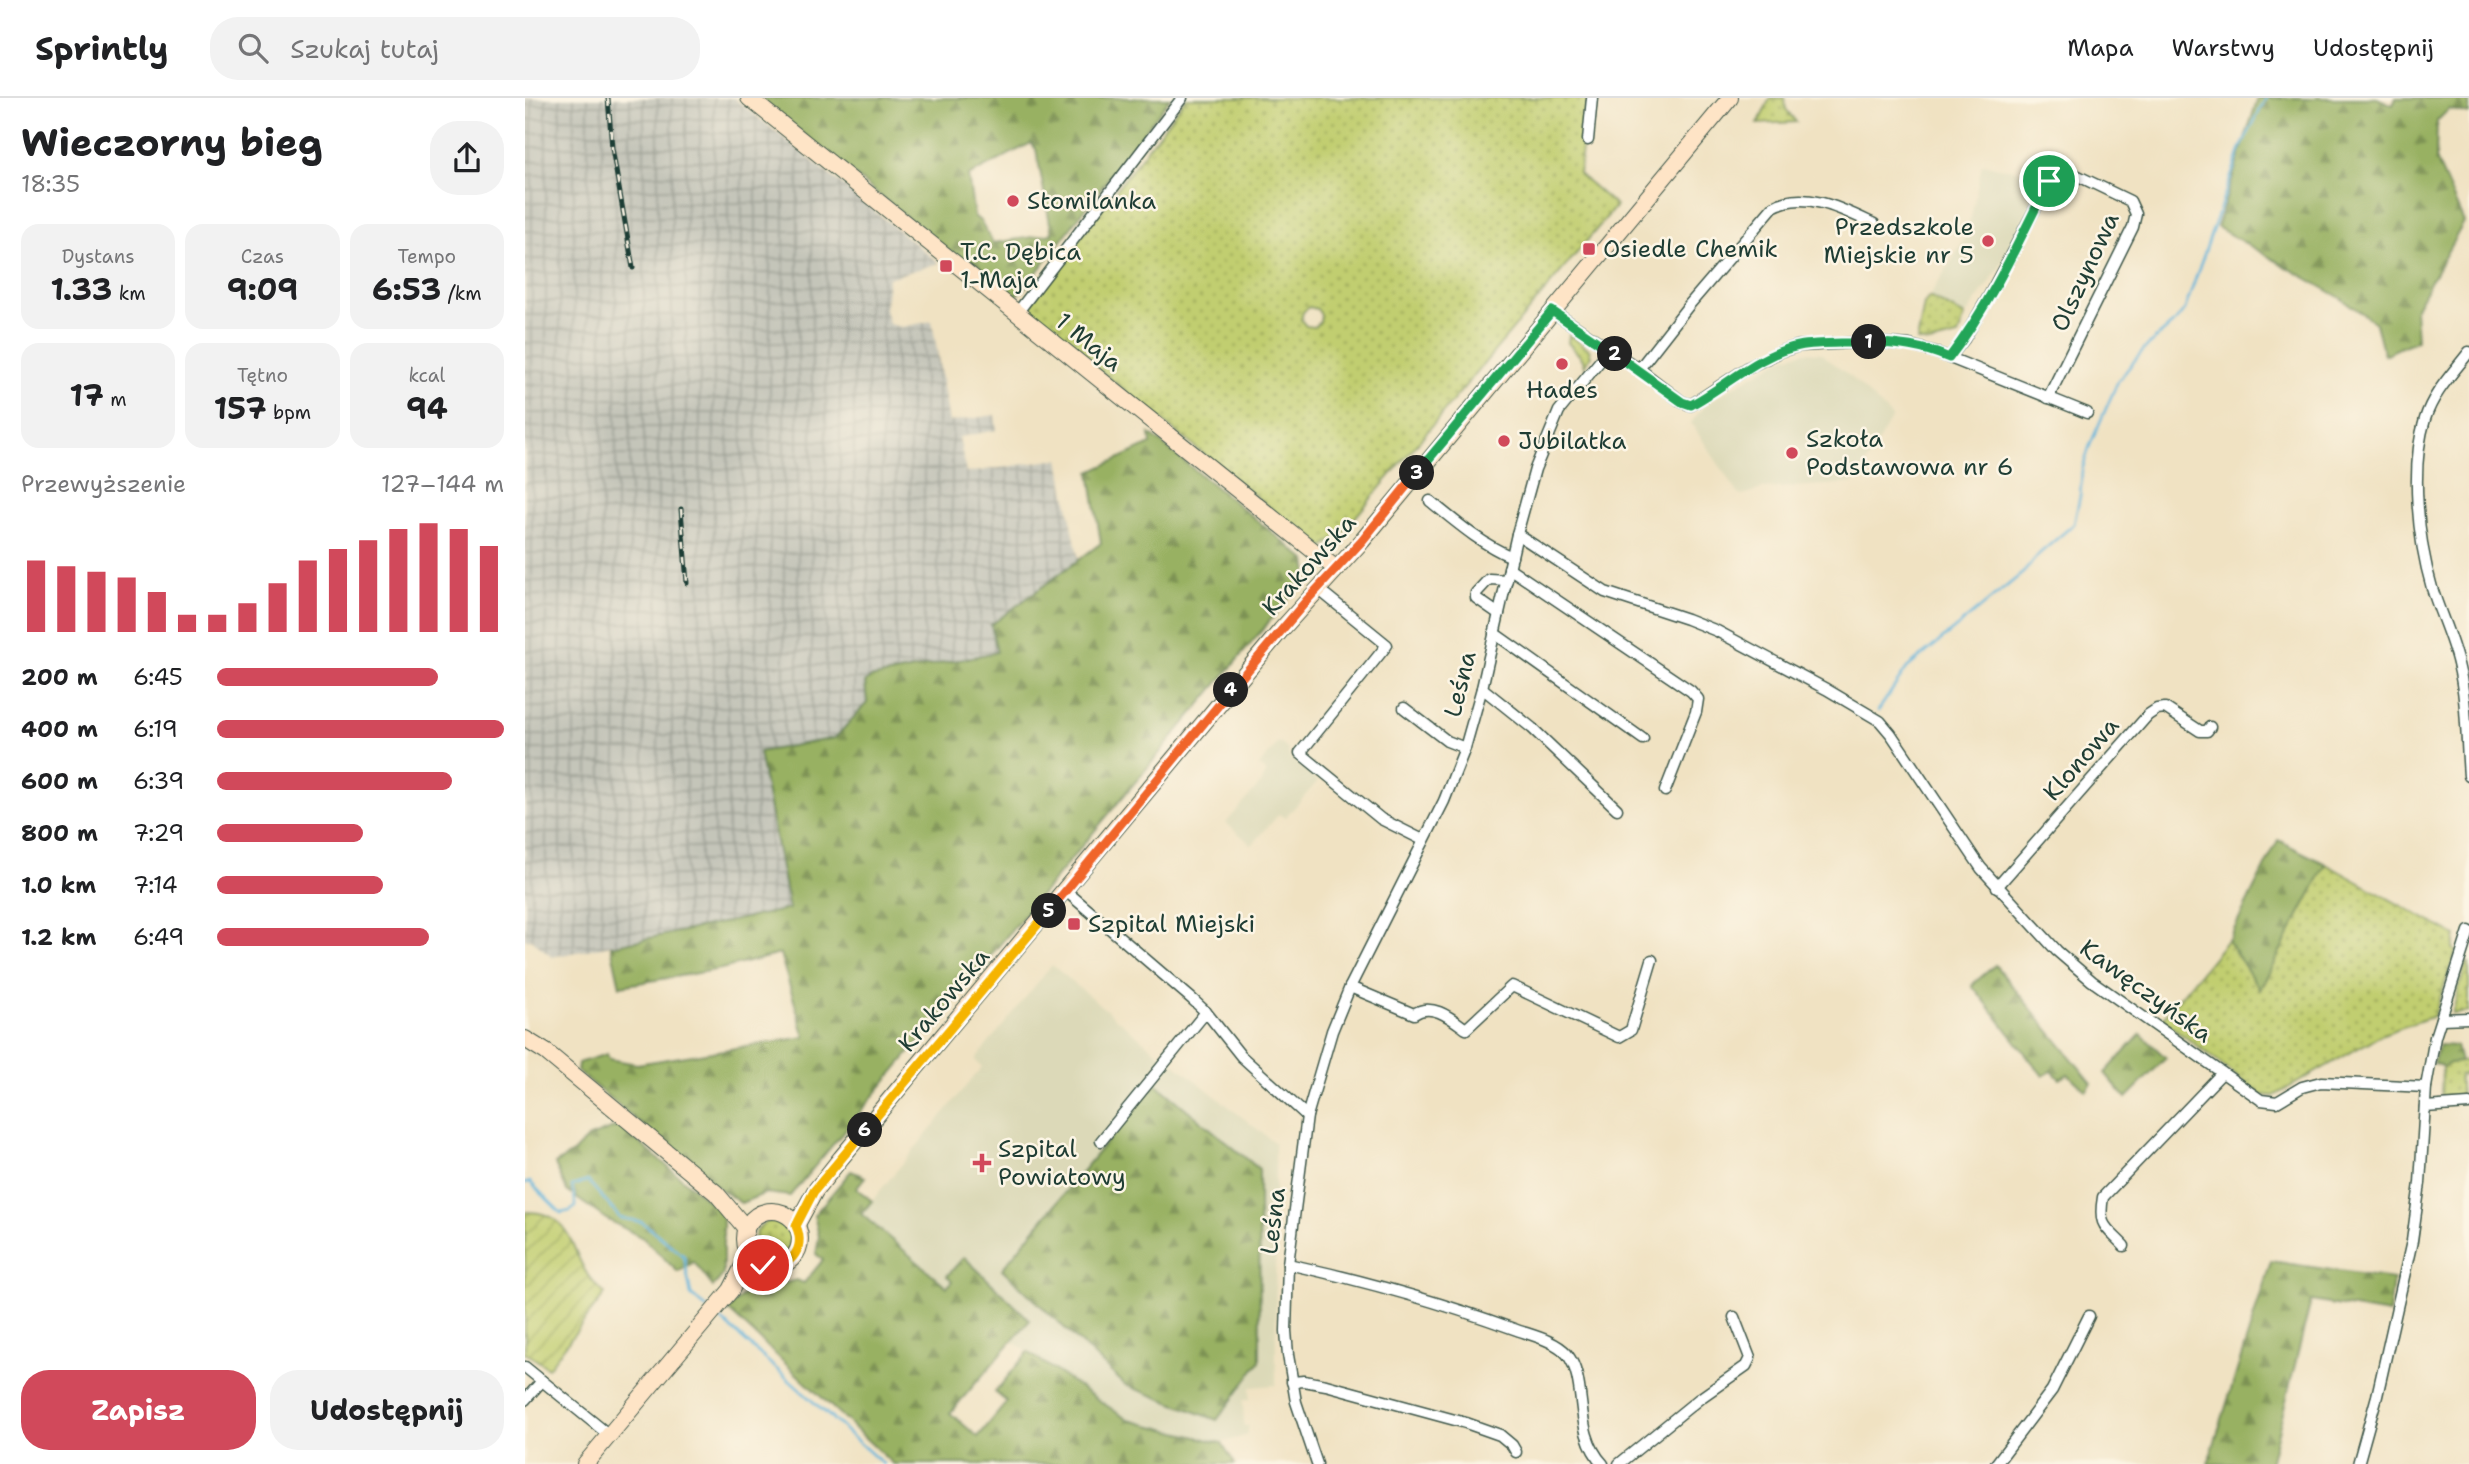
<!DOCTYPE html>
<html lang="pl">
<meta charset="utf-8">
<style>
body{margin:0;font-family:"Shantell Sans",sans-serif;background:#f2f2f2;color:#202124;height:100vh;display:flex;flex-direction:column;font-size:26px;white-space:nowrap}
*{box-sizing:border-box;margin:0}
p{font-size:23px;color:#757577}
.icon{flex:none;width:38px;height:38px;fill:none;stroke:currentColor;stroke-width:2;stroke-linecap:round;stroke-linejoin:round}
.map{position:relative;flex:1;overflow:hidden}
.side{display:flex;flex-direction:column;background:#fff;width:525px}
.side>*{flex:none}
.pin{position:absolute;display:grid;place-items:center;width:60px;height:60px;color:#fff;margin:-30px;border:4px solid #fff;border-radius:50%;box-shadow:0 2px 7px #0007}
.km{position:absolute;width:35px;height:35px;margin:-18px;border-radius:50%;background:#222;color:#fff;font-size:19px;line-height:35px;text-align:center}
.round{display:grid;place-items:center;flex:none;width:74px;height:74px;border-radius:28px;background:#f2f2f2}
.head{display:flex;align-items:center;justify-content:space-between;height:119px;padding:0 21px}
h1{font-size:38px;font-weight:700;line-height:52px}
.stats{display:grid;grid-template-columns:repeat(3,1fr);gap:10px;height:119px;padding:7px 21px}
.stats div{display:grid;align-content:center;border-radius:18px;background:#f2f2f2;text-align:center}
.stats b{font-size:30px;font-weight:700}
.stats small{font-size:19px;font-weight:400}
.stats p{font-size:19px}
.chart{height:196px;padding:14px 21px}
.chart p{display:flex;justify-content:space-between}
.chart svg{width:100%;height:126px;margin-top:7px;stroke:#d1495b;stroke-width:6}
.primary-button{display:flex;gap:14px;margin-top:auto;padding:14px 21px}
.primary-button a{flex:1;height:80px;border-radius:28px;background:#d1495b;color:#fff;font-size:28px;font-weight:700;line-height:80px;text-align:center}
.primary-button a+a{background:#f2f2f2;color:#202124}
ul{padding:0 21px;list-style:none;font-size:23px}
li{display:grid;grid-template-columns:112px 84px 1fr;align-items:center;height:52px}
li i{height:18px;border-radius:9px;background:#d1495b}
header{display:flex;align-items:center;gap:42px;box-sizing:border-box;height:98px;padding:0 35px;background:#fff;border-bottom:2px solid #e0e0e0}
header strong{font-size:33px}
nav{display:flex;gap:38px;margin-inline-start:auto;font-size:24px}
.search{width:490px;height:63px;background:#f2f2f2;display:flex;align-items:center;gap:18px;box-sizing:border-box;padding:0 24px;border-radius:28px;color:#757577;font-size:26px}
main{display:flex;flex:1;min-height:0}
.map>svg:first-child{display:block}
.built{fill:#dcd9b8}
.industrial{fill:url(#industrial-grid)}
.grass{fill:url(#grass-dots);stroke:#708652;stroke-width:2;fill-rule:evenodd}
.forest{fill:url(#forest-firs);stroke:#5c774b;stroke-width:2;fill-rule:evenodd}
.garden{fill:url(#garden-furrows);stroke:#708652;stroke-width:2}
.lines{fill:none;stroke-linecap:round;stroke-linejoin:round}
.stream{stroke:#5eb2da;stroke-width:2.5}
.street-casing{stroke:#3e5649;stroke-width:13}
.secondary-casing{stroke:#3e5649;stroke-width:18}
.street{stroke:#fff;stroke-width:10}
.secondary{stroke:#fee4c6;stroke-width:16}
.rail-casing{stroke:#1f3d34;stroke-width:5}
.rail{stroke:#fcf5e5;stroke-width:2.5;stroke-dasharray:8;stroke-linecap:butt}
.split-1-casing{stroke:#fff;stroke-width:14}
.split-2-casing{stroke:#fff;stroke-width:14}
.split-3-casing{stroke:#fff;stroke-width:14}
.split-4-casing{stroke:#fff;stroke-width:14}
.split-5-casing{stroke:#fff;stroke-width:14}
.split-6-casing{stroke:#fff;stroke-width:14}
.split-7-casing{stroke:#fff;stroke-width:14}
.split-1{stroke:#22a559;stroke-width:9}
.split-2{stroke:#22a559;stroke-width:9}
.split-3{stroke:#22a559;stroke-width:9}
.split-4{stroke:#f0652b;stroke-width:9}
.split-5{stroke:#f0652b;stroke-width:9}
.split-6{stroke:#f5b400;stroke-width:9}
.split-7{stroke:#f5b400;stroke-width:9}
.poi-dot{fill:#d1495b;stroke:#fcf5e5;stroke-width:2.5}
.labels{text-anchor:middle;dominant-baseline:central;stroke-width:5;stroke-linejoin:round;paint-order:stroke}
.poi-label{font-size:24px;fill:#1f3d34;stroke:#fcf5e5;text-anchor:start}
.street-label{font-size:24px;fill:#1f3d34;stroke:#fcf5e5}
</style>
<header>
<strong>Sprintly</strong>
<div class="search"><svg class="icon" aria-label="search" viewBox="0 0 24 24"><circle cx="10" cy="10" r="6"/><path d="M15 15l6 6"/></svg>Szukaj tutaj</div>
<nav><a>Mapa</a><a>Warstwy</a><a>Udostępnij</a></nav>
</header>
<main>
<section class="side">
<div class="head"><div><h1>Wieczorny bieg</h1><p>18:35</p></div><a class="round"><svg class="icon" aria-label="share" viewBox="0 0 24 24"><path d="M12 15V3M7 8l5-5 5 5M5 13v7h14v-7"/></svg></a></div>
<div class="stats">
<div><p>Dystans</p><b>1.33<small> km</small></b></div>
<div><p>Czas</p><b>9:09</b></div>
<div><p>Tempo</p><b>6:53<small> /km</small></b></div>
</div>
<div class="stats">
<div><b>17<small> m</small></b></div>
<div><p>Tętno</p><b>157<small> bpm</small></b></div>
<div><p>kcal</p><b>94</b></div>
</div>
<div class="chart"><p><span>Przewyższenie</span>127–144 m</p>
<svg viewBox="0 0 160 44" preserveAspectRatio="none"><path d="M5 44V19M15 44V21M25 44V23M35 44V25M45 44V30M55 44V38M65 44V38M75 44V34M85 44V27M95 44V19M105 44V15M115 44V12M125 44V8M135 44V6M145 44V8M155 44V14"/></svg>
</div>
<ul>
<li><b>200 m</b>6:45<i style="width:77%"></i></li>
<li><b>400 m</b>6:19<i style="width:100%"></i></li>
<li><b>600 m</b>6:39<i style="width:82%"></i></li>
<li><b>800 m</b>7:29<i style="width:51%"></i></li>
<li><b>1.0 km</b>7:14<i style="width:58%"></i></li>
<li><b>1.2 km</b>6:49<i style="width:74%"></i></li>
</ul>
<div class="primary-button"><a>Zapisz</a><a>Udostępnij</a></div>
</section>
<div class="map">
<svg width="1944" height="1366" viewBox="0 0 1944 1366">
<defs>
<pattern id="industrial-grid" width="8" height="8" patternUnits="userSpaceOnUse" patternTransform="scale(1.75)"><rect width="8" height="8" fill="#c4c5b9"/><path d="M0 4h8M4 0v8" fill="none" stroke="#9fa197"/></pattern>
<pattern id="grass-dots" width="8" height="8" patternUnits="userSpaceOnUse" patternTransform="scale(1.75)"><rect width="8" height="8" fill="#c1ce6f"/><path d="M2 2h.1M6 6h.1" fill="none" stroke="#9ca85c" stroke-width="1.8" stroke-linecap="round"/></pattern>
<pattern id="forest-firs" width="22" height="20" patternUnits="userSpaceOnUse" patternTransform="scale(1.75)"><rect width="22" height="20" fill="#98b162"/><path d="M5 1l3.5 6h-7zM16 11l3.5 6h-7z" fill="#7b9152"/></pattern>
<pattern id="garden-furrows" width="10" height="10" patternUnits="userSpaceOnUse" patternTransform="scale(1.75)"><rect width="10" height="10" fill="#c1ce6f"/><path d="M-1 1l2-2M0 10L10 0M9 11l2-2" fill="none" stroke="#9ca85c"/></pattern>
</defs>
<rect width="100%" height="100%" fill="#fcf5e5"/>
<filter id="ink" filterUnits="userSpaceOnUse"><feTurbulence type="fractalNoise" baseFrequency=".0143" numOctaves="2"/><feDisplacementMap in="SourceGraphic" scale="14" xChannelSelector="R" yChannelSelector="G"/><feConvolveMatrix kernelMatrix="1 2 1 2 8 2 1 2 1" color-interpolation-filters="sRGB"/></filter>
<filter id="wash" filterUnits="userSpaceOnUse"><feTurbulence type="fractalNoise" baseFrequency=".00686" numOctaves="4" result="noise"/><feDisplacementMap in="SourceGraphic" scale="28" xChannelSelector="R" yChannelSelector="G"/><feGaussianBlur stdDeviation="1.57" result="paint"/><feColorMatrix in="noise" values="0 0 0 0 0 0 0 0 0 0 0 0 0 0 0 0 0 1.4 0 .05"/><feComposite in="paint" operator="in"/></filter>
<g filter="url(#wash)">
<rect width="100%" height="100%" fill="#f0e2c2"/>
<g class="built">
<path d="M1457 66 1510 76 1513 78 1516 85 1473 172 1440 218 1404 199 1437 146 1446 119Z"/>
<path d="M1279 254 1295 255 1327 280 1367 319 1330 385 1237 391 1215 398 1166 325 1179 308 1206 290 1261 259Z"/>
<path d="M754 644 763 652 764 659 793 683 760 720 754 716 727 747 701 725 737 684 741 674 734 668Z"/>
<path d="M527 867 644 964 646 963 750 1045 751 1287 725 1289V1301L718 1303 719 1328H724L722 1337 697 1345 603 1322 487 1243 505 1221 439 1159 422 1178 428 1183 423 1189 336 1116 457 969 450 962Z"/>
</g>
<path class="industrial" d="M0 0H209L414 165 363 180 360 211 364 226 377 229 407 223 424 324 470 317 472 332 434 339 441 375 534 361 554 462 467 527 472 554 345 580 340 586 342 605 310 640 234 655 265 811 27 859 6 841 0 842Z"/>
<g class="grass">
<path d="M661 0H1063L1054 76 1091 108 818 434 796 451 500 212ZM784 209 792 211 796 217 795 224 789 229 781 228 776 222 778 214Z"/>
<path d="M1245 0H1259L1261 11 1271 24 1233 26Z"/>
<path d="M1404 199 1440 218 1433 238 1404 245 1392 243 1399 206Z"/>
<path d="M1044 237 1064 251 1066 258 1060 268 1057 260 1043 245Z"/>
<path d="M1801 766 1931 838 1928 851 1931 853 1909 918 1858 936 1749 998 1736 997 1637 921 1702 842 1735 891Z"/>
<path d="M1941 865H1944V914L1927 916Z"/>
<path d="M1944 963V975L1934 977 1936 998 1916 999 1917 969 1925 965Z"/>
<circle cx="248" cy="1141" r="18"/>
</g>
<g class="forest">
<path d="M234 0H645L499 191 484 202ZM506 45 511 51 527 136 468 145 456 124 449 118 443 78Z"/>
<path d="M1733 0H1852L1868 7 1871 0H1944V16L1924 11 1912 23 1911 61 1939 124 1890 211 1892 242 1859 257 1851 225 1814 199 1692 129Z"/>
<path d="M625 336 781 462 783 477 265 1098 241 1095 216 1105 194 1090 52 973 53 965 82 956 84 961 112 966 280 939 255 856 196 871 95 888 86 848 264 811 234 654 310 640 342 605 340 585 345 580 472 554 466 527 576 445 565 374 626 346Z"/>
<path d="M1753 742 1801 766 1735 892 1703 843Z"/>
<path d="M1470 867 1567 985 1561 993 1543 976 1535 981 1527 973 1518 978 1447 887Z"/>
<path d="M1616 936 1641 960 1601 1000 1580 975Z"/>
<path d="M1914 947 1931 948 1935 964 1925 965 1918 969 1908 965Z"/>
<path d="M630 985 734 1071 735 1263 692 1322 600 1287 477 1171Z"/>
<path d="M94 1028 198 1115V1177L188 1189 169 1164 153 1174 118 1140 81 1121 42 1093 30 1066 49 1054 62 1040Z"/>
<path d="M326 1073 340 1079 331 1090 347 1103 336 1116 422 1189 428 1183 422 1178 439 1159 505 1222 425 1315 453 1339 482 1304 470 1294 503 1254 603 1322 697 1345 710 1366H368L203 1212 228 1187H253L271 1182 279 1185 298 1162 291 1156 294 1138 289 1117Z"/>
<path d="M1746 1163 1868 1181 1864 1216 1786 1203 1745 1366H1683Z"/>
</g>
<path class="garden" d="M0 1114C45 1112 44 1147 62 1176 66 1183 74 1190 80 1196L23 1270 0 1254Z"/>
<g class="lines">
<g class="stream">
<path d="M1353 613 1382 570 1499 474 1514 456 1549 426 1555 398 1557 372 1565 347 1593 283 1619 251 1651 223 1660 211 1716 50 1741 0"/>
<path d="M0 1085 5 1084 36 1115 45 1113 51 1109 47 1088 63 1083 95 1120 117 1124 159 1158 166 1197 183 1211"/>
<path d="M191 1217 358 1366"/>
</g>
</g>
</g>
<g filter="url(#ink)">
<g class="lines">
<defs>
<g id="street">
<path d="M1063 42 1067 0"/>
<path d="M1027 213 1114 271 1157 304 1166 307 1224 269 1257 253 1273 248 1344 244 1384 247 1410 254 1562 315"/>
<path d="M492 215 657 0"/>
<path d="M1944 254C1928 275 1908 295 1900 321 1885 370 1893 442 1907 490 1915 516 1927 540 1933 566 1942 601 1941 641 1944 678"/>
<path d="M1424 260 1439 241 1464 198 1528 77 1539 74 1549 76 1605 103 1611 116 1608 129 1523 300"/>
<path d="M1114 271 1164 207 1248 109C1279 91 1319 112 1349 126"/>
<path d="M905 403C931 424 956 446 987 459"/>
<path d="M992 436 1080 494 1162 521 1192 533 1301 591 1355 623 1366 636 1456 770 1532 853 1567 883 1736 1002 1752 1004 1777 989 1796 984 1901 989"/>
<path d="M984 470 1166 593 1173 601 1171 614 1140 693"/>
<path d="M792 490 862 547 775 655 856 721 898 742"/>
<path d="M974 516 951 500V495L964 481 982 482"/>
<path d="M969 535 1118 641"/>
<path d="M957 590 1007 630 1092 711"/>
<path d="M879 610 922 643 940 650"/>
<path d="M1472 789 1623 617 1632 611 1640 610 1675 633H1682L1685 629"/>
<path d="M541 793 667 901 681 914 716 958 782 1018"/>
<path d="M825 889 889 916C907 904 926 920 941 931L987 888 1094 939 1106 932 1127 862"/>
<path d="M1916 921 1944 920"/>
<path d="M1900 1009 1944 1006"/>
<path d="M576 1043 681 914"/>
<path d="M1599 1148C1580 1128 1573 1128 1578 1099L1697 975"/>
<path d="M763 1166C840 1183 915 1204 989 1231 1005 1237 1030 1242 1042 1256 1064 1284 1047 1333 1078 1366"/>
<path d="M0 1269 84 1337"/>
<path d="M767 1284 779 1283 801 1287 941 1325 975 1337 987 1347 991 1354"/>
<path d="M0 1302 17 1283"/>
<path d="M792 1366 771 1304 763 1257 761 1233 763 1166 782 1018 807 933 825 889 919 703 940 650 957 590 992 436 1010 371 1034 313 1084 252"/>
<path d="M1094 1366 1174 1301 1221 1268 1225 1260 1209 1219"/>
<path d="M1471 1366 1527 1292 1564 1218"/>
<path d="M1833 1366 1852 1298 1887 1143 1895 1085 1901 989 1910 939 1944 833"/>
</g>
<g id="secondary">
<path d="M224 0 810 470"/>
<path d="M0 941 21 954 191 1095 218 1127 221 1133"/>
<circle cx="247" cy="1141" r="28"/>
<path d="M271 1128 290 1093 316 1060 756 532 837 443 1205 0"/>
<path d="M60 1366 206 1192 224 1156"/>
</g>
</defs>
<use href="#street" class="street-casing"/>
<use href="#secondary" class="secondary-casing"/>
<use href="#street" class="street"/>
<use href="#secondary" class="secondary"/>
<defs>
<g id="rail">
<path d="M83 0 87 50 108 170"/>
<path d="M156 411 162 485"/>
</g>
</defs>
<use href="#rail" class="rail-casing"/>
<use href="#rail" class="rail"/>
</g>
</g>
<g class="lines" filter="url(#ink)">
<defs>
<path id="split-1" d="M1344 244C1373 246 1398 248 1424 260 1465 207 1494 143 1524 83"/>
<path id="split-2" d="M1090 256 1157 304 1166 307C1202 288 1233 256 1274 248 1296 244 1322 246 1344 244"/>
<path id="split-3" d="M892 375 1027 213 1090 256"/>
<path id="split-4" d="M706 592 783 501 837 443 892 375"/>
<path id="split-5" d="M524 813 706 592"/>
<path id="split-6" d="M340 1032 524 813"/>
<path id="split-7" d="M238 1167C263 1173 282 1152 271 1128L289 1093 340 1032"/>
</defs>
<use href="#split-1" class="split-1-casing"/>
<use href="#split-2" class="split-2-casing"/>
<use href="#split-3" class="split-3-casing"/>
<use href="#split-4" class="split-4-casing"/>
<use href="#split-5" class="split-5-casing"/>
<use href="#split-6" class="split-6-casing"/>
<use href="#split-7" class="split-7-casing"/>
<use href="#split-1" class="split-1"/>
<use href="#split-2" class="split-2"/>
<use href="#split-3" class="split-3"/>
<use href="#split-4" class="split-4"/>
<use href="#split-5" class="split-5"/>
<use href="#split-6" class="split-6"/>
<use href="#split-7" class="split-7"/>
</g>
<g class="poi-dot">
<circle cx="488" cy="103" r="7"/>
<circle cx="1463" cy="143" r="7"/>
<rect x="1057" y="144" width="14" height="14" rx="3.5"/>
<rect x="414" y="161" width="14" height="14" rx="3.5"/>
<circle cx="1037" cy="266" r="7"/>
<circle cx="979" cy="343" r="7"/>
<circle cx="1267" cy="355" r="7"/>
<rect x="542" y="819" width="14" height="14" rx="3.5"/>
<path d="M453.5 1054.5h7v7h7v7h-7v7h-7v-7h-7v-7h7z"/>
</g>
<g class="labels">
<g class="poi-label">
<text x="502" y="103">Stomilanka</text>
<text x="1449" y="129" text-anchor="end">Przedszkole<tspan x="1449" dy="28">Miejskie nr 5</tspan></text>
<text x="1078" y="151">Osiedle Chemik</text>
<text x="435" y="154">T.C. Dębica<tspan x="435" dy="28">1-Maja</tspan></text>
<text x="1037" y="292" text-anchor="middle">Hades</text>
<text x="1281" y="341">Szkoła<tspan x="1281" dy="28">Podstawowa nr 6</tspan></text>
<text x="993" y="343">Jubilatka</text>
<text x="563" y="826">Szpital Miejski</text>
<text x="473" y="1051">Szpital<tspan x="473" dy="28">Powiatowy</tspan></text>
</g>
<g class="street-label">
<text transform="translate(1560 174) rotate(-65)">Olszynowa</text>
<text transform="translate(564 244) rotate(39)">1 Maja</text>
<text transform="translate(784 467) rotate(-48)">Krakowska</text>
<text transform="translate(935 586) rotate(-76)">Leśna</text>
<text transform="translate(1556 661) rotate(-49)">Klonowa</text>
<text transform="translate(1621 893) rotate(36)">Kawęczyńska</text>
<text transform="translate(419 902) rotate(-50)">Krakowska</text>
<text transform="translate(748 1123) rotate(-83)">Leśna</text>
</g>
</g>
</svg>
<div class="pin" style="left:1524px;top:83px;background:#1e9e55"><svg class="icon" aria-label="arrive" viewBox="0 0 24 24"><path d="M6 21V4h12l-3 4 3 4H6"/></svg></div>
<div class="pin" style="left:238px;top:1167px;background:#d93025"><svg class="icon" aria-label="check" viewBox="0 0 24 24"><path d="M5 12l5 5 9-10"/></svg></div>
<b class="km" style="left:1344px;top:244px">1</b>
<b class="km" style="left:1090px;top:256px">2</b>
<b class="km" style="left:892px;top:375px">3</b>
<b class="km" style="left:706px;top:592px">4</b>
<b class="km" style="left:524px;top:813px">5</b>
<b class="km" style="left:340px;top:1032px">6</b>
</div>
</main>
